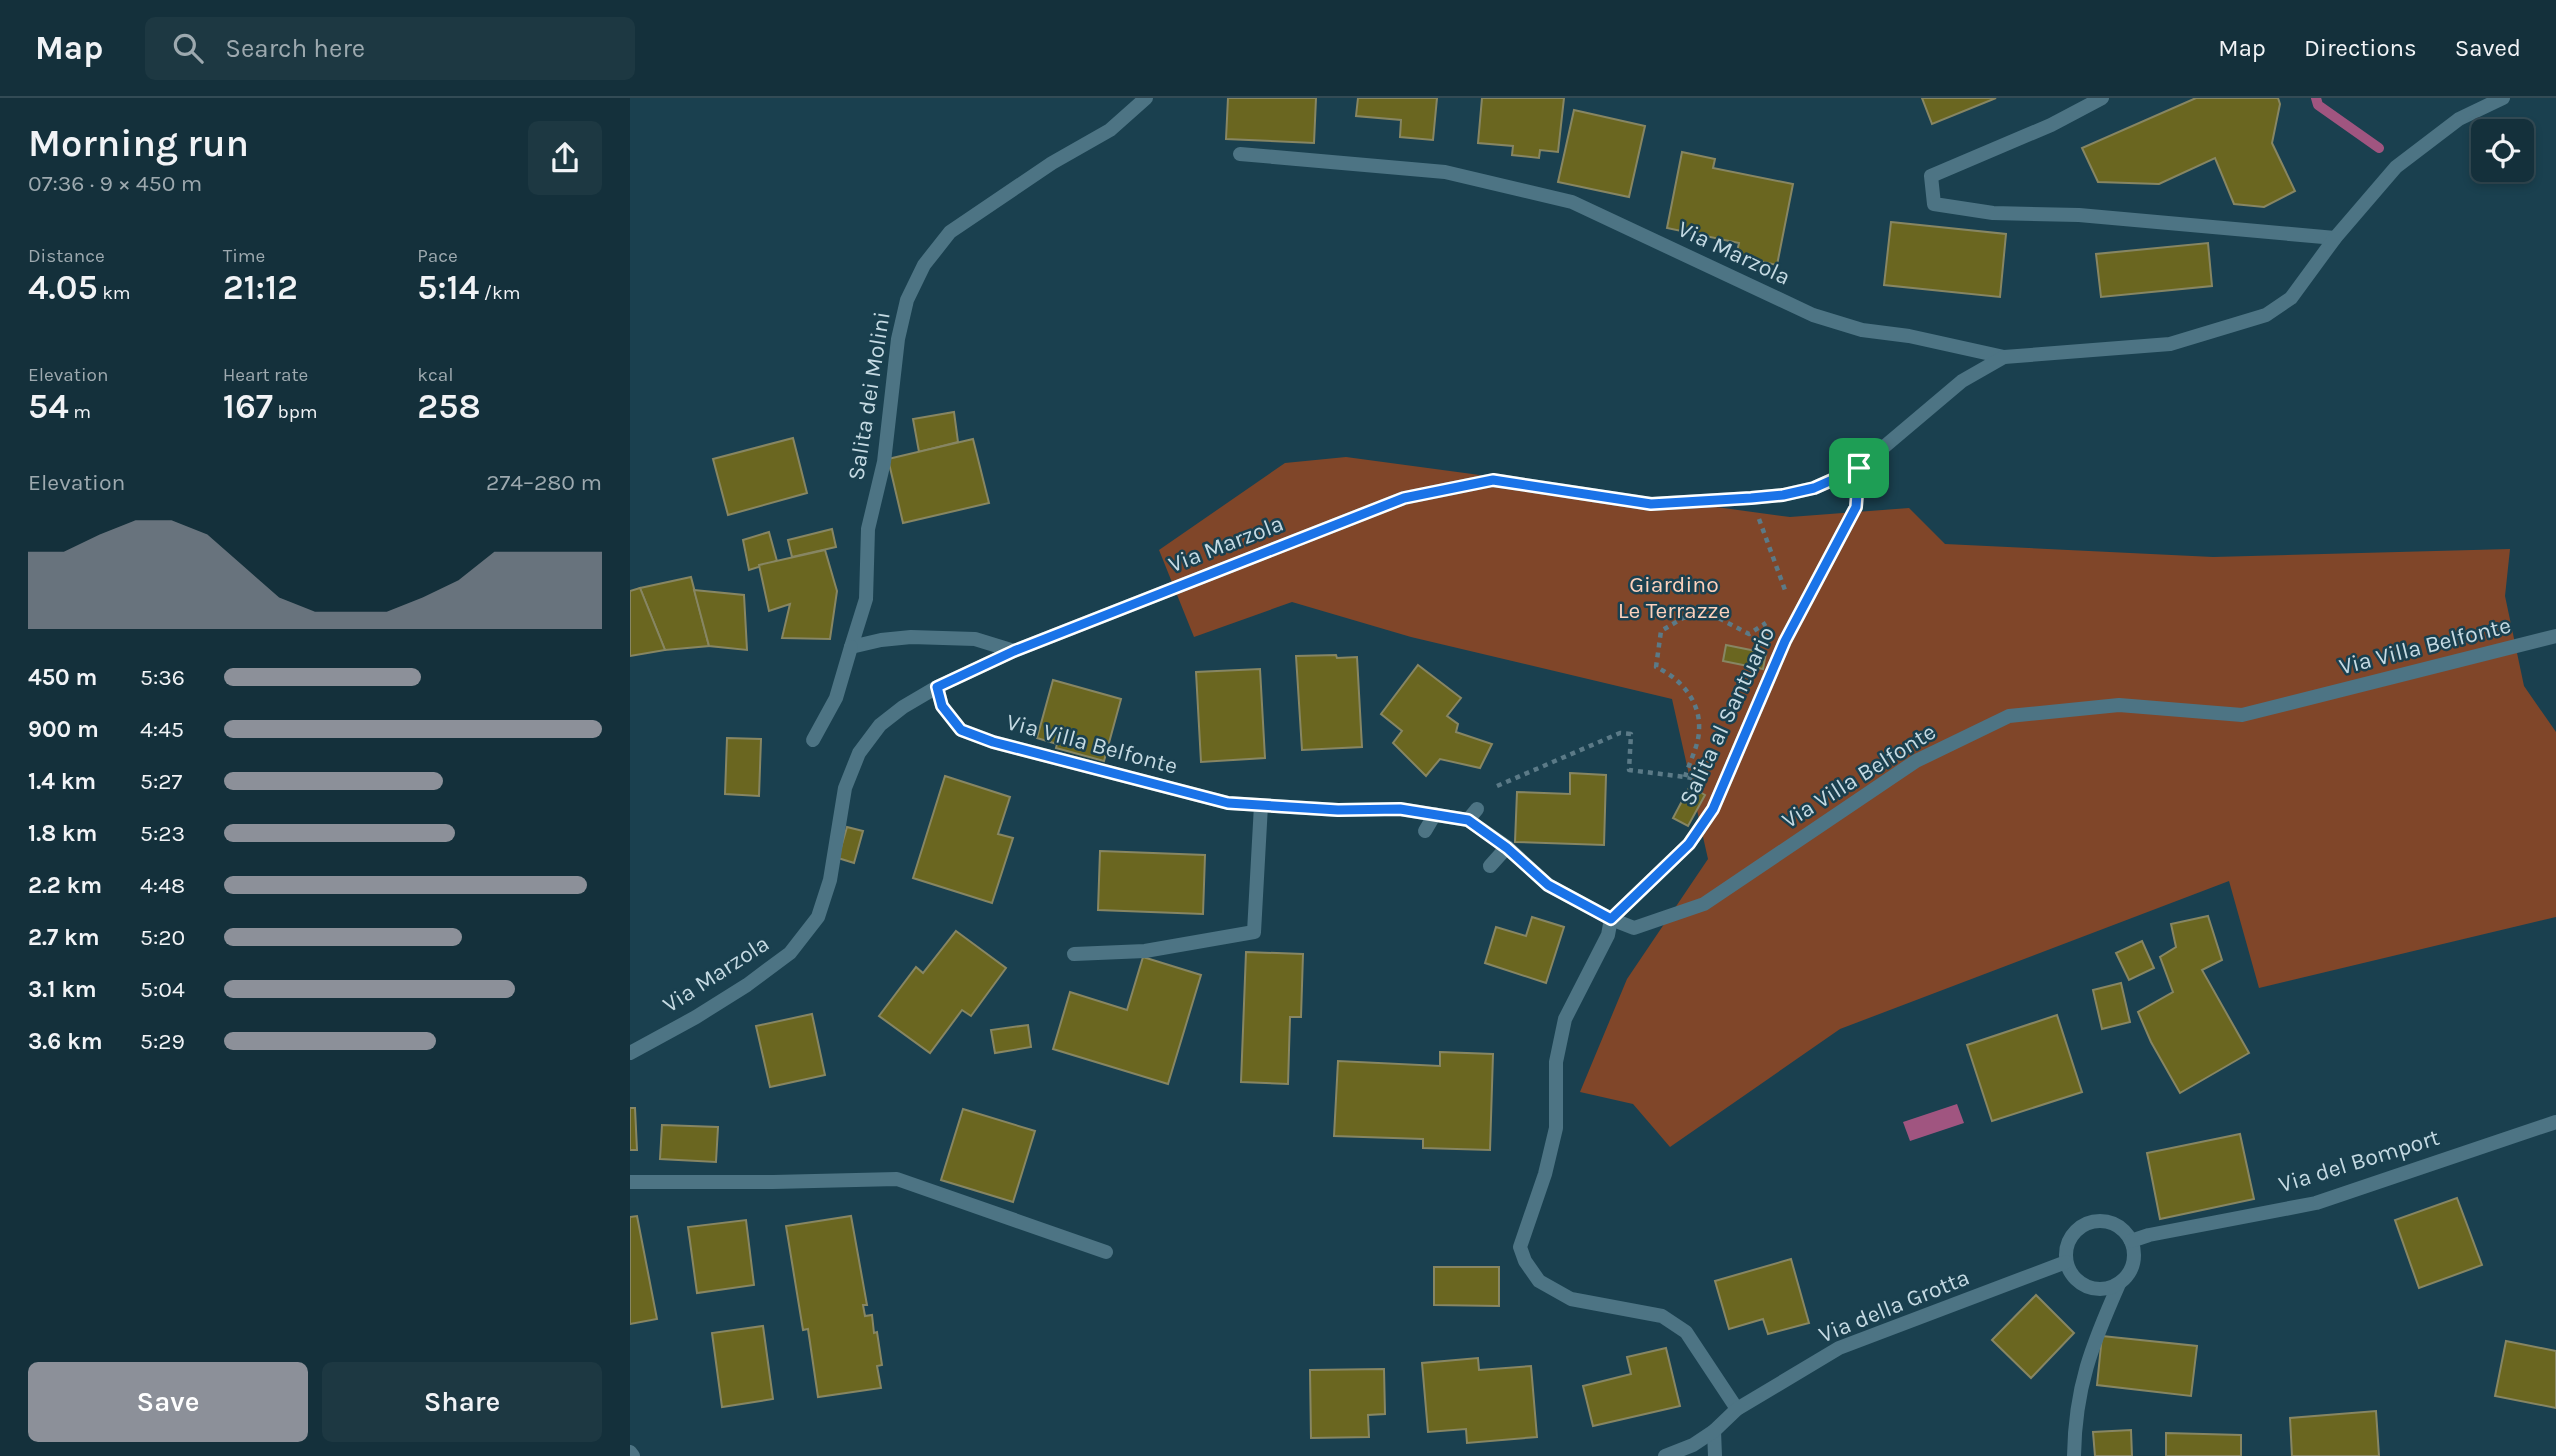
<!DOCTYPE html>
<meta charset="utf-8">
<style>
body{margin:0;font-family:Karla,sans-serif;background:#1d3842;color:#f1f3f6;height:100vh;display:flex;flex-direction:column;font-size:26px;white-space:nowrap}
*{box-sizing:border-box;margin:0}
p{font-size:23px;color:#9da9af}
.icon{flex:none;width:38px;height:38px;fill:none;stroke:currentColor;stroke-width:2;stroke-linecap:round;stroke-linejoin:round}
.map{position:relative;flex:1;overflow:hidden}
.drawer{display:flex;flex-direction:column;background:#14303b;width:630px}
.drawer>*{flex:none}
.buttons{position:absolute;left:1841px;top:21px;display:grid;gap:14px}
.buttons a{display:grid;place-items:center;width:63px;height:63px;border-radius:10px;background:#14303b;box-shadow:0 4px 10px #0003,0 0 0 2px #334b55;font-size:35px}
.pin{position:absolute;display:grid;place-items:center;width:60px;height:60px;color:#fff;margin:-30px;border-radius:14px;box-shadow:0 4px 10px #0006}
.round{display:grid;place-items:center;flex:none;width:74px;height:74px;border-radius:10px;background:#1d3842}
.summary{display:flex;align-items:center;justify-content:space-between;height:119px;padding:0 28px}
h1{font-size:38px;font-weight:600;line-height:52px}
.stats{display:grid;grid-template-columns:repeat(3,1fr);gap:10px;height:119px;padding:7px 28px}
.stats div{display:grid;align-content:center}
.stats b{font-size:35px;font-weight:600}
.stats small{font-size:19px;font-weight:400}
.stats p{font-size:19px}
.chart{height:196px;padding:14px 28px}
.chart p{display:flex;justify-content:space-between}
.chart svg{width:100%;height:126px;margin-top:7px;fill:#8c9099;opacity:.7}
.primary-button{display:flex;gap:14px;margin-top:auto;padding:14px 28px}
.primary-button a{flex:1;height:80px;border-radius:10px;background:#8c9099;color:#fff;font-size:28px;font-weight:600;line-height:80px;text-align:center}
.primary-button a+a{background:#1d3842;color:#f1f3f6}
ul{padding:0 28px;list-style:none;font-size:23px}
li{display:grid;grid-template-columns:112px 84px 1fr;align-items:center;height:52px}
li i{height:18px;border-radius:9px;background:#8c9099}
header{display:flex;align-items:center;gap:42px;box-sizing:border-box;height:98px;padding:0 35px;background:#14303b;border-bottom:2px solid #334b55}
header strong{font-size:33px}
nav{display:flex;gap:38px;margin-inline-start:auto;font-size:24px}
.search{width:490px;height:63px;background:#1d3842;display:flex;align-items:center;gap:18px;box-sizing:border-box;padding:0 24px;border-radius:10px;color:#9da9af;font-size:26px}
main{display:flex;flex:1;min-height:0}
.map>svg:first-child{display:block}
.green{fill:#804629}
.water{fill:#a05580}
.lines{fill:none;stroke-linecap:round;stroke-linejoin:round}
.stream{stroke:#a05580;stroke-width:10}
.building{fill:#6a6620;stroke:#878663;stroke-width:2}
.path{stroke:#5b7a87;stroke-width:4.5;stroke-dasharray:5 5;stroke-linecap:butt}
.lane{stroke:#4d7484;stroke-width:14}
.street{stroke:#4d7484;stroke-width:14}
.route-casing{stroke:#fff;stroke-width:14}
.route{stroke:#1a73e8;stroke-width:9}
.labels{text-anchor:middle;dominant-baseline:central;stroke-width:5;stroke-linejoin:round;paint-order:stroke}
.street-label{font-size:23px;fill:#c5dae3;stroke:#1a404f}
.park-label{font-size:23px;fill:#fdd1bc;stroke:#1a404f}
</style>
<header>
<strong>Map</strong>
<div class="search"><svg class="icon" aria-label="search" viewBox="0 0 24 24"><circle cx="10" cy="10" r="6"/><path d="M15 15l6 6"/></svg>Search here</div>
<nav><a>Map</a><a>Directions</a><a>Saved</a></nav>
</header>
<main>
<section class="drawer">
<div class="summary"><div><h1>Morning run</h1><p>07:36 · 9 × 450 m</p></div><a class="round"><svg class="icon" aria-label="share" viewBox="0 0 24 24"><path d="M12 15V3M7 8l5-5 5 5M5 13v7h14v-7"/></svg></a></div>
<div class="stats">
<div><p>Distance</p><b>4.05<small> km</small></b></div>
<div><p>Time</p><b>21:12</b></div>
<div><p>Pace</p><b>5:14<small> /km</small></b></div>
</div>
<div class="stats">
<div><p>Elevation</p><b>54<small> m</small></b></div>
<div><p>Heart rate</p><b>167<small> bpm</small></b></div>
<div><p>kcal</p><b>258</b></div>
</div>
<div class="chart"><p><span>Elevation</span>274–280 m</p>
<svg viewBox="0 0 160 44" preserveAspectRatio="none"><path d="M0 44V17L10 17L20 11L30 6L40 6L50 11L60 22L70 33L80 38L90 38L100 38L110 33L120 27L130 17L140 17L150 17L160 17V44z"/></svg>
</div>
<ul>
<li><b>450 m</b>5:36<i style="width:52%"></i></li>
<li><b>900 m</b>4:45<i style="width:100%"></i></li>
<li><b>1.4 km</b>5:27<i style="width:58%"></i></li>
<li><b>1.8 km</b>5:23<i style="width:61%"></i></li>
<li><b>2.2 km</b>4:48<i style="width:96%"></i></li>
<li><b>2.7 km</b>5:20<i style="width:63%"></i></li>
<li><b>3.1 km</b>5:04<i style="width:77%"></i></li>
<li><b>3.6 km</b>5:29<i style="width:56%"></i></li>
</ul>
<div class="primary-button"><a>Save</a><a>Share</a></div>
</section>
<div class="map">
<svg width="1926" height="1358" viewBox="0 0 1926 1358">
<rect width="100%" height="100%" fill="#1a404f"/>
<path class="green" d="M716 359 1160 419 1279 410 1315 446 1583 459 1880 451 1875 498 1894 588 1926 634V819L1629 890 1599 783 1210 931 1040 1049 1003 1006 950 994 997 881 1078 761 1042 601 781 539 662 504 564 539 529 452 655 365Z"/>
<path class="water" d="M1327 1006 1334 1025 1280 1043 1273 1024Z"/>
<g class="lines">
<path class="stream" d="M1686 0 1688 7 1749 50"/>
</g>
<g class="building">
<path d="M598 0H686L684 45 596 41Z"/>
<path d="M728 0H807L803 42 770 39 771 22 726 18Z"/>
<path d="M852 0H934L928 54 910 52 909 60 882 57 883 48 848 45Z"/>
<path d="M1292 0H1366L1302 26Z"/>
<path d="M1566 0H1648L1650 6 1642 45 1665 93 1634 109 1604 106 1585 60 1529 86 1468 84 1452 50Z"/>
<path d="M944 12 1015 28 999 99 928 84Z"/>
<path d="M1052 54 1085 61 1083 70 1163 86 1147 167 1106 158 1109 145 1037 130Z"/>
<path d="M1261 124 1376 136 1370 199 1254 187Z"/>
<path d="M1578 145 1582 188 1471 199 1466 156Z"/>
<path d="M324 314 328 344 289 354 283 321Z"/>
<path d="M163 340 177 395 98 417 83 361Z"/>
<path d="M343 341 359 405 273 425 258 361Z"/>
<path d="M202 431 206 449 162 459 158 442Z"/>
<path d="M139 434 147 463 119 472 113 442Z"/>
<path d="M195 452 207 493 200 541 152 540 160 506 139 513 129 467Z"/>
<path d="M61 479 79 548 35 552 10 490Z"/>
<path d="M10 490 35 552 0 558V493Z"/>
<path d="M64 492 114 497 117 552 79 548Z"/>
<path d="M1096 547 1136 555 1133 571 1093 563Z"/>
<path d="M706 557 707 560 727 559 732 649 672 652 666 558Z"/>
<path d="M788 567 831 600 817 618 828 626 826 634 862 646 850 670 810 661 796 678 763 645 772 633 751 616Z"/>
<path d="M630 571 635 660 571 664 566 574Z"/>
<path d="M423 582 491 601 474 663 426 650 427 646 407 640Z"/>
<path d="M97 640 131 641 129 698 95 696Z"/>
<path d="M940 675 976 677 974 747 885 744 887 694 940 696Z"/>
<path d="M315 678 380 699 368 736 383 740 362 805 283 780Z"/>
<path d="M1060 688 1075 697 1058 728 1043 720Z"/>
<path d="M217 729 233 733 224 765 208 760Z"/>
<path d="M470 753 575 757 573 816 468 812Z"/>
<path d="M1578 818 1592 862 1572 872 1619 955 1550 995 1521 944 1508 914 1543 894 1530 859 1546 849 1541 826Z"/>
<path d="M902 819 934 829 916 885 855 865 866 829 896 838Z"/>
<path d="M326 833 376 870 341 918 332 912 300 955 249 918 286 869 293 875Z"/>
<path d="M1512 843 1524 870 1499 882 1486 855Z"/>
<path d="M616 854 673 856 671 919H660L658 986 611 984Z"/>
<path d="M513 859 571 877 538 986 423 951 440 894 497 912Z"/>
<path d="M1491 885 1500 924 1472 931 1463 892Z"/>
<path d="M182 916 195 977 140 989 126 928Z"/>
<path d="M1427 917 1452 994 1362 1023 1337 947Z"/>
<path d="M398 927 401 949 365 955 361 932Z"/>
<path d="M810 954 863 956 860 1052 793 1050V1041L704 1038 708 963 810 968Z"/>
<path d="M0 1010H5L7 1052H0Z"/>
<path d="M333 1011 405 1033 383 1104 311 1082Z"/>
<path d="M32 1027 88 1029 86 1064 30 1061Z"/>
<path d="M1610 1036 1624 1101 1530 1121 1517 1055Z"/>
<path d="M1827 1100 1852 1167 1789 1190 1765 1122Z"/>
<path d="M7 1118 27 1221 0 1226V1119Z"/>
<path d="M221 1118 237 1207H233L235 1218 242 1217 244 1235 247 1234 252 1267 247 1268 251 1290 188 1299 178 1231 173 1232 156 1128Z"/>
<path d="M116 1122 124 1187 67 1195 58 1129Z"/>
<path d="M1161 1161 1179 1225 1138 1236 1133 1221 1099 1231 1085 1183Z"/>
<path d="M804 1169H869V1208L804 1207Z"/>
<path d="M1406 1197 1444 1235 1401 1280 1362 1242Z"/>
<path d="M133 1228 143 1301 92 1309 82 1235Z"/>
<path d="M1472 1238 1567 1248 1561 1298 1467 1287Z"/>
<path d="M1876 1243 1926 1253V1310L1865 1298Z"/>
<path d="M1036 1250 1050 1308 963 1328 953 1288 1001 1276 997 1259Z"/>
<path d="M848 1260 849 1272 901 1268 907 1339 837 1345 836 1331 798 1334 792 1265Z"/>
<path d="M754 1271 755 1316 738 1317 739 1339 681 1340 680 1272Z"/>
<path d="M1746 1313 1749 1358H1662L1660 1320Z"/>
<path d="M1501 1332 1502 1358H1465L1463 1334Z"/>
<path d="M1536 1335 1611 1337V1358H1536Z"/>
</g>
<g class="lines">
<g class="path">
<path d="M1129 421 1155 492"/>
<path d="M1055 679C1059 665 1069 647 1069 632 1071 603 1050 580 1026 569L1031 533 1053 520 1079 515 1119 536 1136 525"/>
<path d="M867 688 990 635 1001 636 999 672 1071 681"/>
</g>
<g class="lane">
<path d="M1472 0 1421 27 1301 78 1304 106 1363 115 1449 117 1705 140"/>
<path d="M610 56 815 74 942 104 1183 217 1232 232 1279 238 1374 259"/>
<path d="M838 722 847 711"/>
<path d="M981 821 1004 830 1074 806 1286 663 1379 618 1489 607 1612 617 1926 538"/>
<path d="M444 856 515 853 624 834 631 707"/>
<path d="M0 1084H143L267 1081 476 1154"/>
<path d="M1084 1333 1085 1358"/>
<path d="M1444 1358C1445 1289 1462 1247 1489 1186"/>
</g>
<g class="street">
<path d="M384 553 345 541 281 539 251 542 221 549 236 501 238 431 254 364 268 241 277 202 294 167 320 134 422 65 480 32 516 0"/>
<path d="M307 589 312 608 331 632 363 644 598 705 708 712 770 711 838 722 877 749 918 787 981 821 978 837 935 921 926 964V1030L915 1076 890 1149 895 1163 909 1183 941 1201 1032 1218 1056 1234 1107 1311"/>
<path d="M183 642 206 600 221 549"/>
<path d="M795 733 805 716"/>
<path d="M860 768 877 749"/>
<path d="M981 821 1059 746 1083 711 1155 543 1226 409 1229 370"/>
<path d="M0 955 66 919 117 887 160 855 188 819 200 782 215 690 229 655 250 627 273 609 307 589 384 553 774 400 863 382 1021 406 1121 400 1153 397 1184 390 1229 370 1332 283 1374 259 1540 246 1636 217 1661 200 1705 140 1766 69 1829 21 1873 0"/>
<circle cx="1470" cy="1157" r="34"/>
<path d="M1501 1143 1519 1137 1686 1105 1926 1024"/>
<path d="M0 1354 3 1358"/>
<path d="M1035 1358 1063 1347 1084 1333 1107 1311 1209 1250 1436 1164"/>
</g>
</g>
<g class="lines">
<defs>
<path id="route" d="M1229 370 1226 409 1155 543 1083 711 1059 746 981 821 918 787 877 750 838 722 770 711 708 712 598 705 363 644 331 632 312 608 307 589 384 553 774 400 863 382 1021 406 1121 400 1153 397 1184 390Z"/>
</defs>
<use href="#route" class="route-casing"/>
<use href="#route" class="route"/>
</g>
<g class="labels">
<g class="street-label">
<text transform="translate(1104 155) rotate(25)">Via Marzola</text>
<text transform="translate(239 298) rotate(-81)">Salita dei Molini</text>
<text transform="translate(596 446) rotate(-21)">Via Marzola</text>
<text transform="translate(1795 548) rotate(-14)">Via Villa Belfonte</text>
<text transform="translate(1097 618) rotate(-65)">Salita al Santuario</text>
<text transform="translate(462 646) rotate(15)">Via Villa Belfonte</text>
<text transform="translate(1229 678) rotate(-32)">Via Villa Belfonte</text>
<text transform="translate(86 876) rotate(-33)">Via Marzola</text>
<text transform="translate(1729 1063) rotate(-17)">Via del Bomport</text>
<text transform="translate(1264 1208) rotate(-22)">Via della Grotta</text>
</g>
<g class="park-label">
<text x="1044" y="486">Giardino<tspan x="1044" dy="26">Le Terrazze</tspan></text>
</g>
</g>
</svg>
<div class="buttons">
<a><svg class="icon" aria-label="locate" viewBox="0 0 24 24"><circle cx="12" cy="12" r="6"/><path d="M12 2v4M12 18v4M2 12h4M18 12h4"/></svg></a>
</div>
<div class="pin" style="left:1229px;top:370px;background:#1e9e55"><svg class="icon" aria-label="arrive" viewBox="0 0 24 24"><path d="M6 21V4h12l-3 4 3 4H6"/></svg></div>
</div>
</main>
